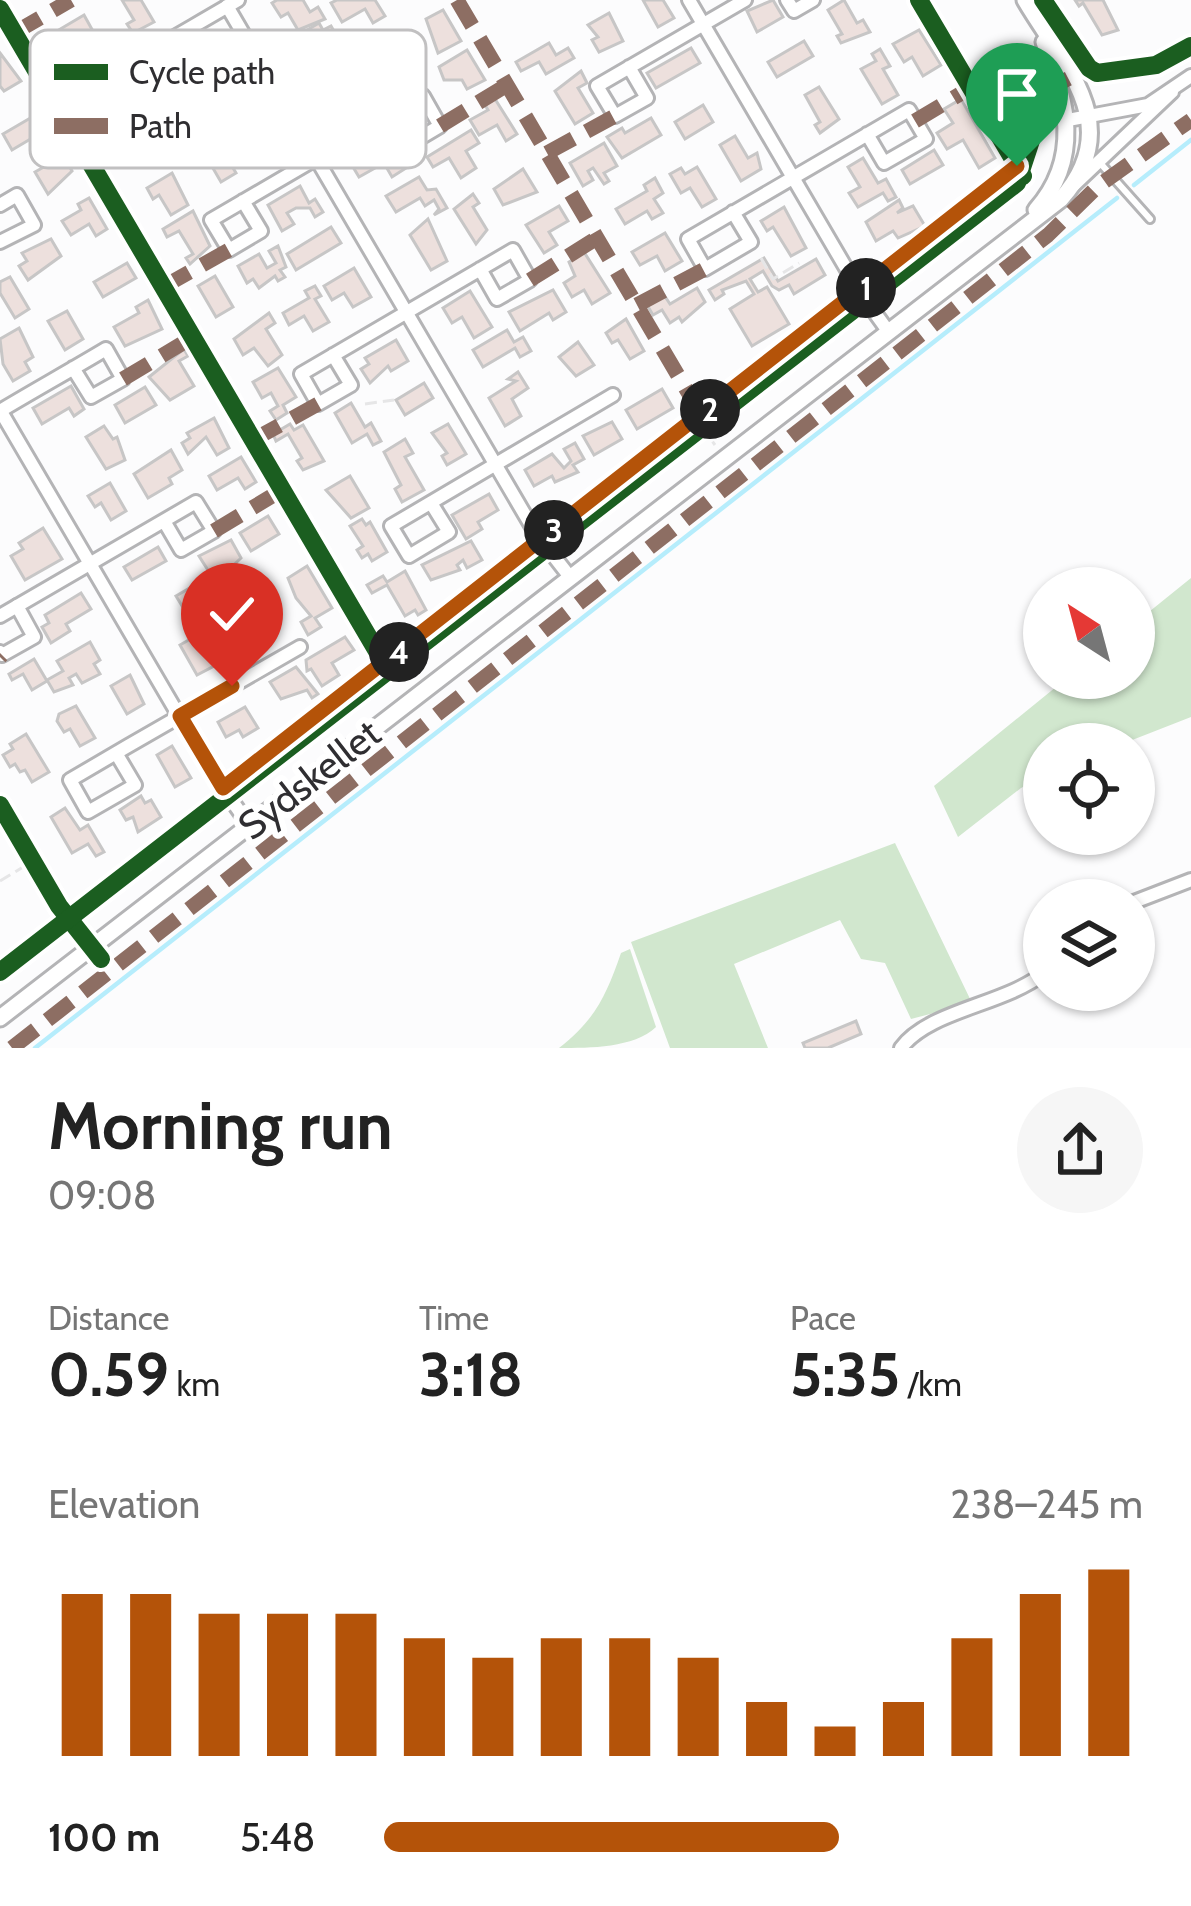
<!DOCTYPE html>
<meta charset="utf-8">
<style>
body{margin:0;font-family:Cabin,sans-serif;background:#f6f6f6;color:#222;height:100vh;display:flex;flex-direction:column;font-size:45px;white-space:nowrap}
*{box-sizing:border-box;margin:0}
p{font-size:39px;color:#767676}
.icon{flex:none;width:66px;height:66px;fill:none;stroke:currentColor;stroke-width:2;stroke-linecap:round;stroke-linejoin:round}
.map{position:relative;height:1048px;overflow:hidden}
.details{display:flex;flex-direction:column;background:#fff;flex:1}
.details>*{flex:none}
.needle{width:78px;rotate:324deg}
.controls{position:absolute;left:1023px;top:567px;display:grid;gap:24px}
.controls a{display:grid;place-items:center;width:132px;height:132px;border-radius:50%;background:#fff;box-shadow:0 3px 9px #0004;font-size:60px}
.pin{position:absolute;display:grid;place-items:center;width:102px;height:102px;color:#fff;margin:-123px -51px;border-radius:50% 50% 50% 0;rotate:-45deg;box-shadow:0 0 12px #0007}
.pin .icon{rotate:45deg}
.km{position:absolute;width:60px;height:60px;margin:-30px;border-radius:50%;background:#222;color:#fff;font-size:33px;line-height:60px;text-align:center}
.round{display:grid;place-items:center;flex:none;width:126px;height:126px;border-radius:63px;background:#f6f6f6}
.head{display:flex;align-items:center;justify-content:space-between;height:204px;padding:0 48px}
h1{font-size:66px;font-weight:700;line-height:90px}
.figures{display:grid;grid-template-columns:repeat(3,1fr);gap:18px;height:204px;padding:12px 48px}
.figures div{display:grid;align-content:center}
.figures b{font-size:60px;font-weight:700}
.figures small{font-size:33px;font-weight:400}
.figures p{font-size:33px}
.chart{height:336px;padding:24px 48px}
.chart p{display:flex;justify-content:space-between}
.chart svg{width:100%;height:216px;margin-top:12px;stroke:#b45309;stroke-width:6}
ul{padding:0 48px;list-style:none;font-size:39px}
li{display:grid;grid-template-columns:192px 144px 1fr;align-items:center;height:90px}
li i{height:30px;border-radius:15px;background:#b45309}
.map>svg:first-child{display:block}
.green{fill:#d1e7ce}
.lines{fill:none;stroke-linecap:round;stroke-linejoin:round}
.stream{stroke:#b6edfc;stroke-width:4.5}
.building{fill:#ede0dd;stroke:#c7c6c6;stroke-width:3}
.service-casing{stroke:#b4b4b6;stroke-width:12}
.minor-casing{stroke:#b4b4b6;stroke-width:18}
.tertiary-casing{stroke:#b4b4b6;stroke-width:21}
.path{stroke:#e6e6e7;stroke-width:3;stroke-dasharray:12 6;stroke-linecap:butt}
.service{stroke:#fff;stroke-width:6}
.minor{stroke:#fff;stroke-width:12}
.tertiary{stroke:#fff;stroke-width:15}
.quiet{stroke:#8d6e63;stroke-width:15;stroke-dasharray:30 15;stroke-linecap:butt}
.cycleway-casing{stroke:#fff;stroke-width:26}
.cycleway{stroke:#1b5e20;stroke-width:18}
.route-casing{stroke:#fff;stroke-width:24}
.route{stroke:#b45309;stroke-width:15}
.labels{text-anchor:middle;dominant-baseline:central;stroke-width:12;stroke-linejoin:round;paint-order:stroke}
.street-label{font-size:39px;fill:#2f2e31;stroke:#fff}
.key{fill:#fff;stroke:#c1c0c1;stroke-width:3}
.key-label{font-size:33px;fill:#2f2e31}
</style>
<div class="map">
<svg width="1191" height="1048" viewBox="0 0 1191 1048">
<rect width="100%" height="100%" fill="#fcfcfd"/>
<g class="green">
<path d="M1191 578V717L1122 744H1044V776L1021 788 958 837 934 786 1067 678H1134V624Z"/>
<path d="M895 843 972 1003 911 1019 885 963 861 959 840 920 734 964 768 1048H670L631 942Z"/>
<path d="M630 949 656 1027C634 1048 590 1048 559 1048 595 1020 606 996 621 953Z"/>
</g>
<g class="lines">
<g class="stream">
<path d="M1134 185 1191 140"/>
<path d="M35 1048 1117 198"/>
</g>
</g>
<g class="building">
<path d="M122 0H141L154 22 133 33 127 24 134 20Z"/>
<path d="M277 0H303L310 12 318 7 325 19 298 30 288 13 281 17 272 3Z"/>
<path d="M337 0H375L385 16 373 23 365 9 342 22 331 3Z"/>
<path d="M643 0H663L674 18 658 27Z"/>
<path d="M773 0 783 17 757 32 747 11Z"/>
<path d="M844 0 857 23 863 20 870 32 841 43 837 36 842 34 828 10Z"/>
<path d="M1075 0H1103L1118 30 1102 35 1083 3 1079 6Z"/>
<path d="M443 10 461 41 438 53 426 19Z"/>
<path d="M609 13 623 41 599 52 592 40 598 37 588 25Z"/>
<path d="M84 15 94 33 67 49 57 31Z"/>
<path d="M319 23 323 30 331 26 347 54 322 68 297 36Z"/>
<path d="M919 30 941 65 923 76 912 57 904 62 893 44Z"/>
<path d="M804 41 813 56 777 77 768 62Z"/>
<path d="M549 43 556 55 568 48 574 58 546 74 539 62 521 71 516 62Z"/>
<path d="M691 48 700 63 656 88 647 73Z"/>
<path d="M880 49 890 66 883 69 898 95 882 104 861 69 876 61 872 54Z"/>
<path d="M467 50 485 80 467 89 462 80H444L439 67Z"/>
<path d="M0 53 21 81 4 91 0 86Z"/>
<path d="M581 71 587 83 578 88 593 113 575 124 555 91Z"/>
<path d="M819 87 839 119 820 133 815 125 820 122 805 95Z"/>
<path d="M495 99 517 134 506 141 497 125 479 135 470 120 488 110 485 105Z"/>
<path d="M961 99 995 158 979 168 963 140 947 149 937 133 953 123 944 109Z"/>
<path d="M703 105 713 122 685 139 675 122Z"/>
<path d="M39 113 49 128 12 150 3 134Z"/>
<path d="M651 118 661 135 622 158 607 137 622 128 625 133Z"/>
<path d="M471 130 479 143 466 151 476 168 461 178 449 158 433 167 427 157Z"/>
<path d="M735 136 748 158 757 153 761 169 741 181 720 145Z"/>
<path d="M389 139 406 168 392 177 384 163 359 177 350 162Z"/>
<path d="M218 142 236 173 221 182 203 151Z"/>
<path d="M604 143 617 166 604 173 609 181 604 184 593 168 588 171 593 180 583 186 570 163Z"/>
<path d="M934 150 943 165 910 184 902 170Z"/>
<path d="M63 156 72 171 48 194 35 172Z"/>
<path d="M863 158 878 183 886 179 896 197 888 201 883 193 858 207 849 193 860 187 848 167Z"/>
<path d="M697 167 716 199 702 207 690 188 681 193 670 174 681 168 685 174Z"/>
<path d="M523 169 537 192 503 205 494 189Z"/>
<path d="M172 173 188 205 171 215 159 195 153 199 147 188Z"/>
<path d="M419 177 427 190 436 189 447 208 434 215 439 209 434 200 425 206 420 198 396 212 386 196Z"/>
<path d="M655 178 663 193 654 199 663 213 652 219 647 211 625 224 616 209 647 191 644 185Z"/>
<path d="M300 186 309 203 315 199 323 212 315 217 310 208H296L287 213 294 224 282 231 268 205Z"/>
<path d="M473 194 479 203 473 207 487 230 476 244 454 209Z"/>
<path d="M89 198 107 229 96 236 89 224 71 235 62 221 81 210 78 204Z"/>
<path d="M899 200 903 208 897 213 913 206 925 226 898 238 893 231 876 241 866 222Z"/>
<path d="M559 206 568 221 549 232 557 245 544 253 526 225Z"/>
<path d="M784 207 806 248 791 256 773 227 767 231 761 221Z"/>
<path d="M193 211 210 246 190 264 186 258 193 254 179 231 167 237 163 229Z"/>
<path d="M428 219 447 261 431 270 410 235Z"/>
<path d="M331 227 341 243 296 270 287 254Z"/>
<path d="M665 233 682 261 665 271 657 256 640 265 632 252Z"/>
<path d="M51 239 61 256 28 280 19 266 27 261 22 253Z"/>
<path d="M278 246 286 267 280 270 285 277 278 281 275 276 259 288 253 279 247 283 238 266 259 254 267 268 276 263 269 251Z"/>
<path d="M584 252 610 293 592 304 584 290 572 297 564 283 575 276 569 262Z"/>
<path d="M764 258 778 281 816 259 825 275 794 294 789 285 779 290 772 286 763 271 750 279 758 292 767 287 789 324 752 346 730 309 754 294 746 281 722 290 724 294 715 300 709 290Z"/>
<path d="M127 263 136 278 103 297 94 282Z"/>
<path d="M354 268 371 297 353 307 344 293 332 300 324 286Z"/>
<path d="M215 276 233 307 216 317 198 286Z"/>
<path d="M10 277 29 309 15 318 0 293V282Z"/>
<path d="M315 286 321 296 315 299 329 322 313 331 304 316 289 325 283 313 309 298 305 291Z"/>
<path d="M697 288 705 302 682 322 679 317 670 323 662 310 653 315 647 305 664 295 670 304Z"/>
<path d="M553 290 566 312 553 320 549 313 520 331 509 312Z"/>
<path d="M470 291 492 327 474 338 462 317 452 323 443 308Z"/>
<path d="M148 300 162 329 125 346 114 327 139 313 136 307Z"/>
<path d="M67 311 83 339 65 350 48 321Z"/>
<path d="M269 313 275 323 266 329 282 355 268 366 254 348 243 355 234 339Z"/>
<path d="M626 319 644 351 630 359 618 340 612 343 606 333Z"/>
<path d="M19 328 33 357 25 362 30 371 13 381 3 364 0 339Z"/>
<path d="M507 330 514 342 523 337 531 351 520 357 515 348 483 367 473 350Z"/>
<path d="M396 340 408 361 391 371 388 366 370 383 361 369 369 364 365 358Z"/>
<path d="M578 342 594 365 576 376 559 357Z"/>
<path d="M184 349 188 356 179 361 194 386 170 400 149 377Z"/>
<path d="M278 368 296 397 283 405 287 413 276 420 270 411 278 406 271 393 262 398 253 382Z"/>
<path d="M518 372 528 388 512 399 521 416 505 426 489 398 516 381 508 379Z"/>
<path d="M424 383 433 398 405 415 396 400Z"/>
<path d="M71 386 84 409 74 416 69 408 42 424 33 408Z"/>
<path d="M145 387 156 405 125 423 115 405Z"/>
<path d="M662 389 673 408 637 429 626 410Z"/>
<path d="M351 403 365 427 371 423 381 441 373 445 367 434 352 443 335 413Z"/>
<path d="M214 418 229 448 217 455 206 437 188 454 182 443 190 438 187 433Z"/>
<path d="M612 422 622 439 594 455 583 436Z"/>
<path d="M290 424 294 430 303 425 324 461 303 470 297 461 302 458 288 434 276 441 273 434Z"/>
<path d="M448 424 466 454 447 465 442 456 447 453 432 433Z"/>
<path d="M104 426 113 439 117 437 125 460 106 469 86 437Z"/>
<path d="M405 439 413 453 405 457 424 490 402 502 395 489 401 485 384 452Z"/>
<path d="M575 443 584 459 573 465 578 472 555 482 552 476 534 486 525 470 552 454 564 468 571 461 564 449Z"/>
<path d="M171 450 182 470 169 478 172 484 148 498 134 474Z"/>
<path d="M241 457 256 482 245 489 238 478 217 490 209 476Z"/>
<path d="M350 476 369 508 351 518 326 490Z"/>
<path d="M110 483 126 511 111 520 101 503 95 507 88 496Z"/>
<path d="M489 494 498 510 478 522 482 529 466 539 452 515Z"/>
<path d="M268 516 279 534 251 551 240 533Z"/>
<path d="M362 519 366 525 370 522 387 552 372 561 368 554 362 558 357 550 363 546 350 526Z"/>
<path d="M43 528 62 559 25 580 11 556 23 549 19 543Z"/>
<path d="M231 540 241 558 221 577 217 571 211 575 199 556Z"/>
<path d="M471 541 482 560 467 568 463 560 457 565 460 570 431 580 422 565Z"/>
<path d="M158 547 166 561 132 580 124 567Z"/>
<path d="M307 566 332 608 315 618 321 627 308 635 301 622 311 616 296 598 288 578Z"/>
<path d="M405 571 426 610 418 615 415 610 405 616 387 585 372 593 367 585 383 576 387 582Z"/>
<path d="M193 586 206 609 201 612 204 617 193 624 176 596Z"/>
<path d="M81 593 91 609 66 624 70 631 51 643 42 627 49 623 45 615Z"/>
<path d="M258 597 279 624 254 639 244 605Z"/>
<path d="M199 634 214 666 197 675 180 645Z"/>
<path d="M345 637 354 650 332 663 339 675 322 686 311 669 307 671 306 660Z"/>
<path d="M90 642 100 660 94 664 100 674 82 683 76 674 69 678 73 685 54 692 47 680 63 671 57 661Z"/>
<path d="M34 659 47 681 32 690 23 674 12 680 9 674Z"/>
<path d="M296 667 318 694 312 698 307 690 281 699 270 682Z"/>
<path d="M130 675 144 704 127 714 111 686Z"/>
<path d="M76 706 95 738 80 746 70 729 64 732 57 721 59 714Z"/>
<path d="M245 707 258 728 243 737 239 730 226 737 218 722Z"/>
<path d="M26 734 49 772 32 782 25 770 20 772 15 764 10 767 3 755 13 749 10 744Z"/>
<path d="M172 746 191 778 175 787 157 755Z"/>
<path d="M141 796 145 803 151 800 161 817 138 832 133 817 126 820 120 810Z"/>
<path d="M65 808 80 830 88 825 104 852 96 856 88 844 72 853 51 817Z"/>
<path d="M856 1021 861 1034 828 1048H805L803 1043Z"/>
</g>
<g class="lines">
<defs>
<path id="service" d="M1101 164 1150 219"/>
<g id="minor">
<path d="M689 0 860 292 888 331"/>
<path d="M787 0 794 11 813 0"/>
<path d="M227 6 535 532 570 577"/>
<path d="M154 49 171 79 139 98 122 68C160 45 199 23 238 0"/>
<path d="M629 67 647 98 615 116 597 86 745 0"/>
<path d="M1068 120 1148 105 1191 76"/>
<path d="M1072 187 1172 92"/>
<path d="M243 201 261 231 229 250 211 220 423 96 440 126 408 145 391 115"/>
<path d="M0 205 17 195 34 225 0 242"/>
<path d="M733 212 751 242 705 269 688 239 909 110 926 139 884 163 867 134"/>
<path d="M333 355 351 385 318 404 301 374 513 250 530 280 497 299 480 269"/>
<path d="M0 410 213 774 249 825"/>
<path d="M0 411C35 390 71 370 106 349L123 379 91 397 73 368"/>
<path d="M431 503 449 532 409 556 391 526 613 395"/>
<path d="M0 616 196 502 214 531 181 550 164 521"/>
<path d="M0 652 2 655 34 637 17 606"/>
<path d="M116 753 135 785 88 812 70 780 128 746 300 647"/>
<path d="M1134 902 1191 880"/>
<path d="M901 1048C929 1010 1004 1005 1044 973"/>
</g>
<g id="tertiary">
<path d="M1036 210C1082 158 1067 101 1044 42"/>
<path d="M0 1018 1061 199C1127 125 1063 65 1025 0"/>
</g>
</defs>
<use href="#service" class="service-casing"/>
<use href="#minor" class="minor-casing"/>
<use href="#tertiary" class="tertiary-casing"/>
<g class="path">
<path d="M761 258 773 279 799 263"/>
<path d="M873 283 1019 169"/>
<path d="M365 404 394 400"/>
<path d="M702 427 715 445"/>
<path d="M551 533 851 299"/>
<path d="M233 780 534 546"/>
<path d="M0 825 24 866"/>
<path d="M0 881 33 861"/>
<path d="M0 962 212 797"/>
</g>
<use href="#service" class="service"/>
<use href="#minor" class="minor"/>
<use href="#tertiary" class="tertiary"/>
<g class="quiet">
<path d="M457 0 706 423"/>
<path d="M14 33 71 0"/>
<path d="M915 121 970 88 1048 89 1089 68"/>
<path d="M440 126 507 85"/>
<path d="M547 153 615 116"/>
<path d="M530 280 597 238"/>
<path d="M163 287 229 250"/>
<path d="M637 305 705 269"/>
<path d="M123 379 193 337"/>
<path d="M253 440 318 404"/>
<path d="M214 531 282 490"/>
<path d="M0 657 2 655"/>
<path d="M12 1048 1048 235 1098 186 1191 120"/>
</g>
<defs>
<g id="cycleway">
<path d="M919 0 1023 176"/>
<path d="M1043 0 1089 68 1097 73 1156 65 1191 46"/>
<path d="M0 9 388 670"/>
<path d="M0 805 59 906 101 959"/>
<path d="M0 972 1017 183 1048 89"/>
</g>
</defs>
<use href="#cycleway" class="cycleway-casing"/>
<use href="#cycleway" class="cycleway"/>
</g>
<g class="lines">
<defs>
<path id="route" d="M232 686 180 716 223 788 1017 166"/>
</defs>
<use href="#route" class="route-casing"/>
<use href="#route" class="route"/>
</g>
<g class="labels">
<g class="street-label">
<text transform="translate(309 779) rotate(-38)">Sydskellet</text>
</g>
</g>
<rect x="30" y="30" width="396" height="138" rx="18" class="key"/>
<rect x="54" y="64" width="54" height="16" fill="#1b5e20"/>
<rect x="54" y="118" width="54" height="16" fill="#8d6e63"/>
<g class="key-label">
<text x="129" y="84">Cycle path</text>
<text x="129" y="138">Path</text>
</g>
</svg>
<div class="controls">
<a><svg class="needle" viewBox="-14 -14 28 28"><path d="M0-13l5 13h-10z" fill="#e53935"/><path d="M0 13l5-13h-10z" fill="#767676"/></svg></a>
<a><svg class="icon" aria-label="locate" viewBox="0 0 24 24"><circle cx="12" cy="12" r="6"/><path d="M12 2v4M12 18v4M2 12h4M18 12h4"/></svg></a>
<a><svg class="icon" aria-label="layers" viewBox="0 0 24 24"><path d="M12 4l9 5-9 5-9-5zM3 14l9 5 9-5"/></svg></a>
</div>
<div class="pin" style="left:1017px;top:166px;background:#1e9e55"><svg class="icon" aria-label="arrive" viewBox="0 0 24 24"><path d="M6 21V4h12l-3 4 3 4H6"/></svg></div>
<div class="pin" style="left:232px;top:686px;background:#d93025"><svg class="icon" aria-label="check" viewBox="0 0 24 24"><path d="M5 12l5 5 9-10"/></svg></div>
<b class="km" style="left:866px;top:288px">1</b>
<b class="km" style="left:710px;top:409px">2</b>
<b class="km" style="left:554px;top:530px">3</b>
<b class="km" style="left:399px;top:652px">4</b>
</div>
<section class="details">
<div class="head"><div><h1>Morning run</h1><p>09:08</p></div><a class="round"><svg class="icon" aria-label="share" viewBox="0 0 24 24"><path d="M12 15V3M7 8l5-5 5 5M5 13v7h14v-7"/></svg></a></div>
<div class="figures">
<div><p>Distance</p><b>0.59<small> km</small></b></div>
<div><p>Time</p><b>3:18</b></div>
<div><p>Pace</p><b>5:35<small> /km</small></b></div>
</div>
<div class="chart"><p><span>Elevation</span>238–245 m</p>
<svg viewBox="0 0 160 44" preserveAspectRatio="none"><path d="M5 44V11M15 44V11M25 44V15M35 44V15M45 44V15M55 44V20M65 44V24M75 44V20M85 44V20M95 44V24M105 44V33M115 44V38M125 44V33M135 44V20M145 44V11M155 44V6"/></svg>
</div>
<ul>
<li><b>100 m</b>5:48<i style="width:60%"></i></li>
</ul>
</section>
